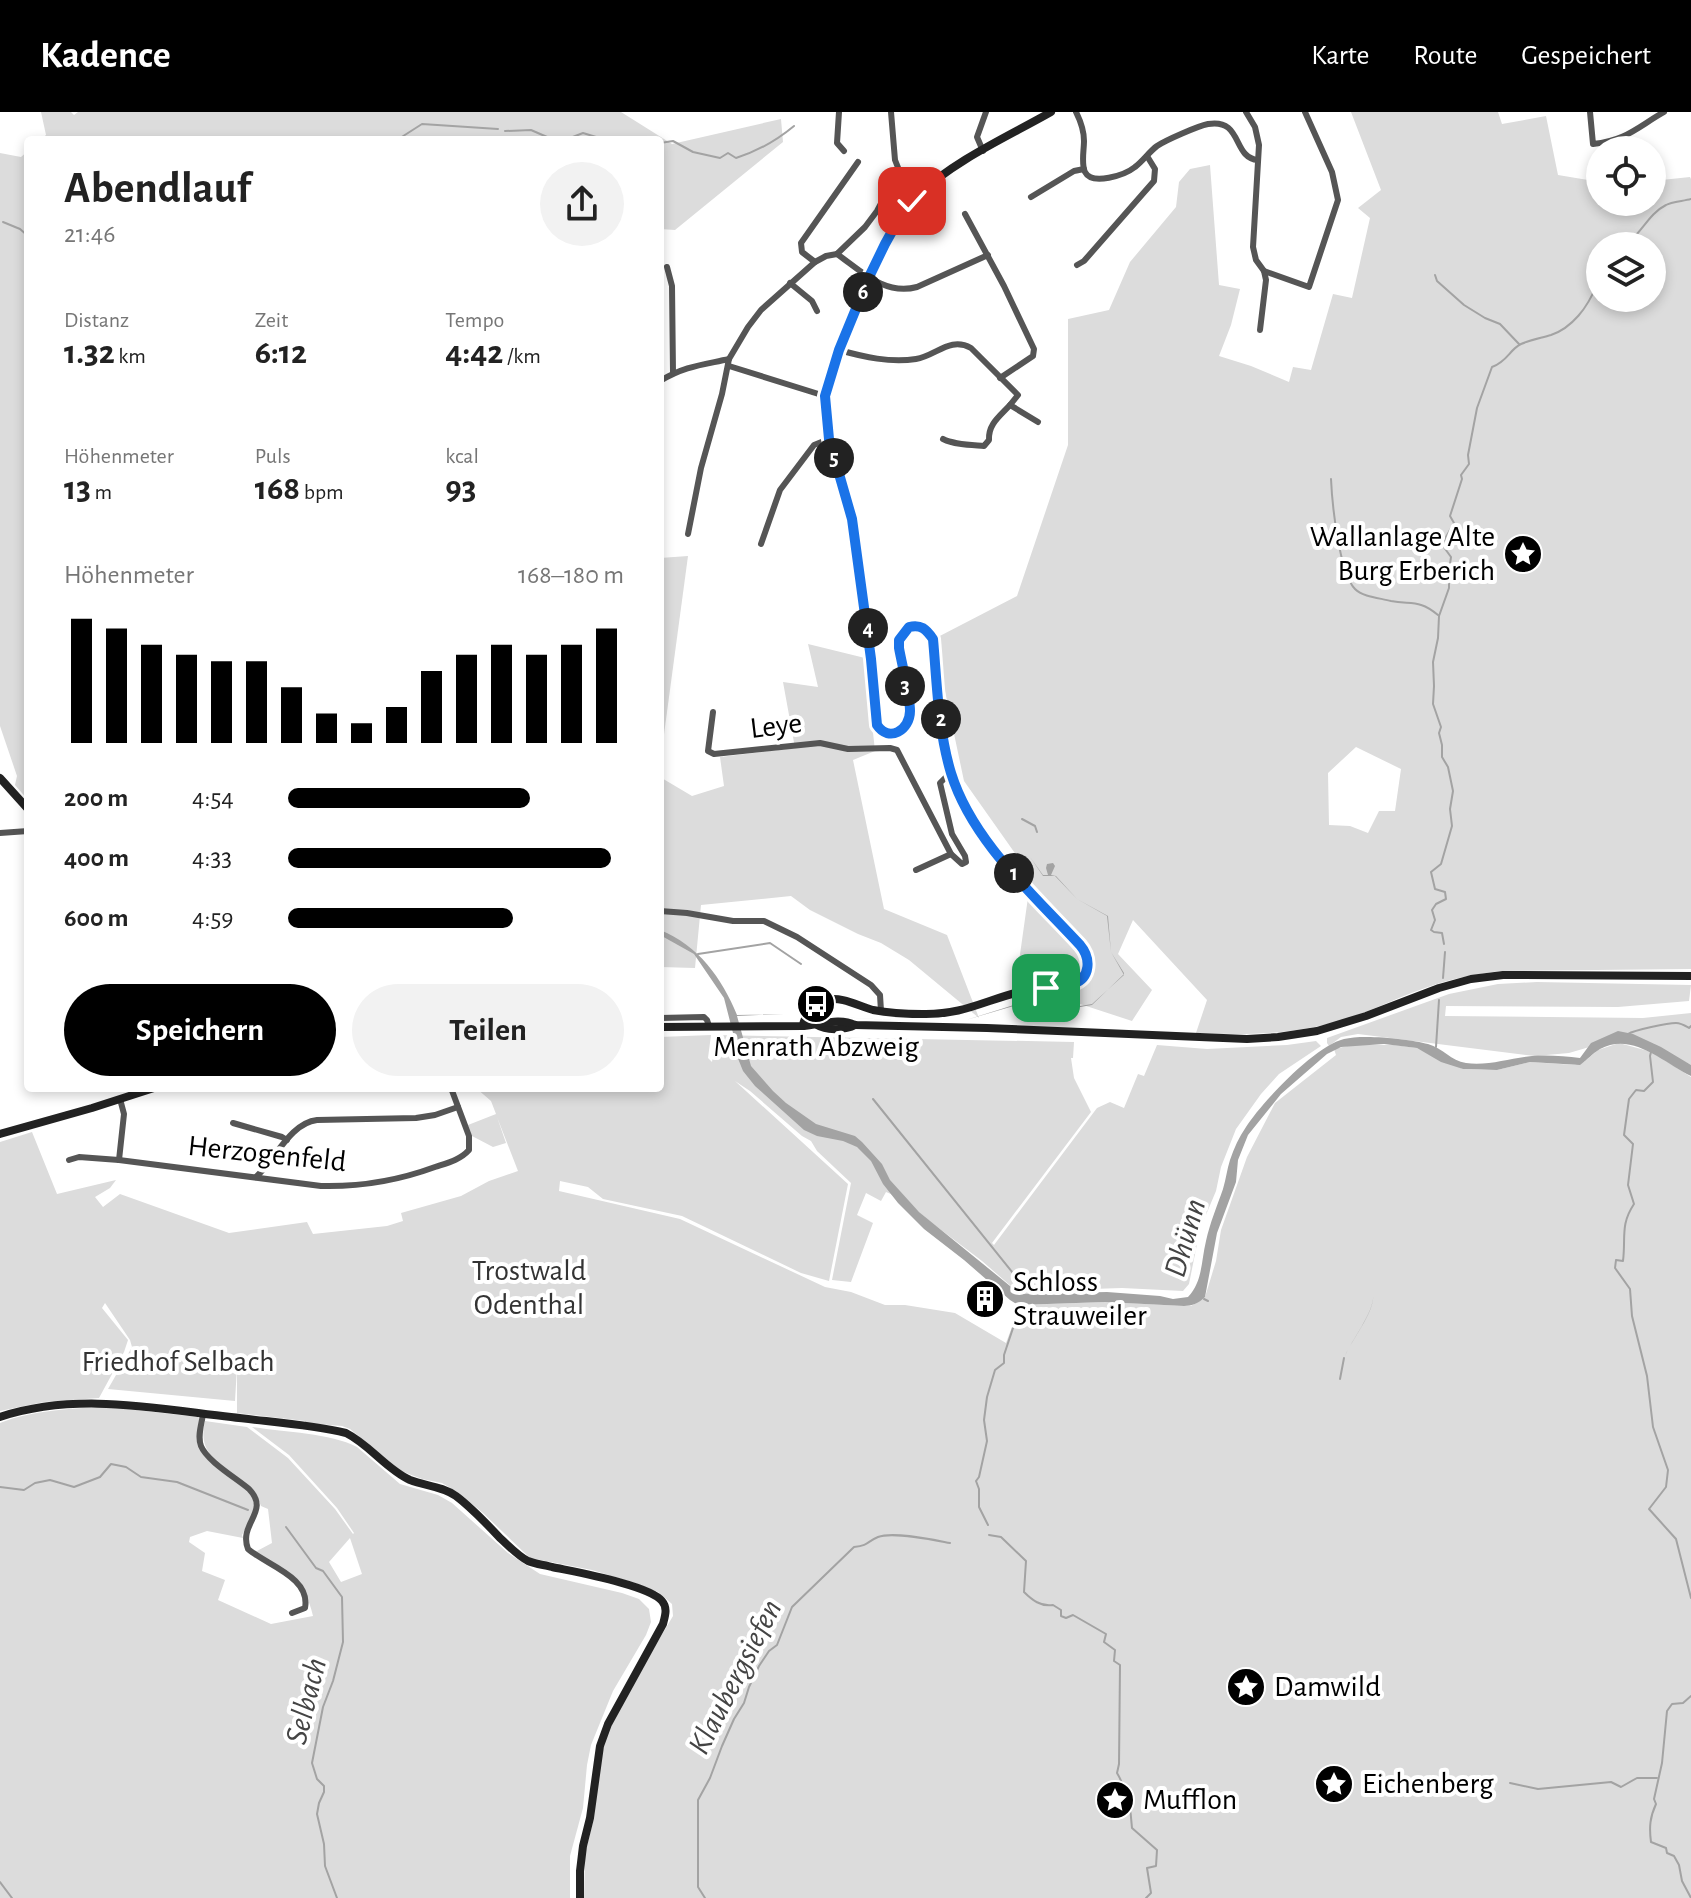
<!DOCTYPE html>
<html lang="de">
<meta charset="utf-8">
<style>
body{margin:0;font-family:"Alegreya Sans",sans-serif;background:#f2f2f2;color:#222;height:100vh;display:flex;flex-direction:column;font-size:30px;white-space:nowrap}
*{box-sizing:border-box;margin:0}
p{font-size:26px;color:#767676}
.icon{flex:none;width:44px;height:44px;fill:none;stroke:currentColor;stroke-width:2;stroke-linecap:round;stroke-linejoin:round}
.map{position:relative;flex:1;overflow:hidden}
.sheet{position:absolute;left:24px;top:24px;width:640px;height:956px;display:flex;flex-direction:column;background:#fff;border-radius:8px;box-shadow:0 4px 12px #0003}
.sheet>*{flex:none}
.tools{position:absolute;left:1586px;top:24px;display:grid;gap:16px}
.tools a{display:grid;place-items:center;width:80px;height:80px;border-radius:50%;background:#fff;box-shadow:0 4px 12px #0003;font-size:40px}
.pin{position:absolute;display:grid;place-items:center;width:68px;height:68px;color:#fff;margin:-34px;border-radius:16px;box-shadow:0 4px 12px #0006}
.km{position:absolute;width:40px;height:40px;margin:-20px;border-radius:50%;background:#222;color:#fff;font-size:22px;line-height:40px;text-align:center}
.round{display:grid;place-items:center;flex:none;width:84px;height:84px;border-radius:42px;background:#f2f2f2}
.head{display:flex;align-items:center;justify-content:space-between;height:136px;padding:0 40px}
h1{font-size:44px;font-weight:700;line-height:60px}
.stats{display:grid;grid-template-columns:repeat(3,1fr);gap:12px;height:136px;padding:8px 40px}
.stats div{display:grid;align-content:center}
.stats b{font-size:34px;font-weight:700}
.stats small{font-size:22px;font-weight:400}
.stats p{font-size:22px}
.chart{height:224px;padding:16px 40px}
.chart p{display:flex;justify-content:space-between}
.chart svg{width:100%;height:144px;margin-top:8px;stroke:#000;stroke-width:6}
.action{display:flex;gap:16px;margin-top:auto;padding:16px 40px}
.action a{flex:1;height:92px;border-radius:48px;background:#000;color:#fff;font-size:32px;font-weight:700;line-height:92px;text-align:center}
.action a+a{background:#f2f2f2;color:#222}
ul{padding:0 40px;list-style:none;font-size:26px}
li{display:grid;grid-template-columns:128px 96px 1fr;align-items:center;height:60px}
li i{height:20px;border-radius:10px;background:#000}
header{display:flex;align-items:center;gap:48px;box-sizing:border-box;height:112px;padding:0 40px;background:#000;color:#fff}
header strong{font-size:38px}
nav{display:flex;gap:44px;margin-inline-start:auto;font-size:28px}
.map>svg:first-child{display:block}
.green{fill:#dcdcdc;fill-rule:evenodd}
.water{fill:#a3a3a3}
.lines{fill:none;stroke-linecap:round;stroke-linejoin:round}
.stream{stroke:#a3a3a3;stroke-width:2}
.street{stroke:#555;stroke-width:6}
.secondary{stroke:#222;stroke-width:8}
.route-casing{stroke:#fff;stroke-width:16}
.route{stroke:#1a73e8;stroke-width:10}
.labels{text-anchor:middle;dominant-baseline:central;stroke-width:8;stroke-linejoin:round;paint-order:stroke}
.poi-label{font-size:30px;fill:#000;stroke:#fff;text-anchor:start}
.street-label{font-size:30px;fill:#000;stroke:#fff}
.park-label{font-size:30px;fill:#333;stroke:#fff}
.water-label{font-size:32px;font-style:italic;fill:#444;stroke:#fff}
</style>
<header>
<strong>Kadence</strong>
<nav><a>Karte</a><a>Route</a><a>Gespeichert</a></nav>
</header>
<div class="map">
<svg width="1691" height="1786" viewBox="0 0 1691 1786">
<rect width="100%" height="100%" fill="#fff"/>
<g class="green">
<path d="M41 0H71L74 3 78 0H621L672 32 781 7 783 30 675 118 660 117V28H40L46 23Z"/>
<path d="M1351 0H1498L1502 12 1546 4 1558 63 1600 70V90H1652V69L1690 65 1691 67V857L1500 859C1477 862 1455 866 1434 873 1402 883 1373 899 1342 908 1293 923 1247 923 1196 921L1207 888 1133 808 1118 842 1152 878 1132 909 1016 871 1031 764 964 669 934 527 1017 484 1068 333V207L1109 198 1130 150 1176 95 1179 70 1190 57 1210 53 1219 173 1240 177 1231 213 1219 244 1251 254 1289 270 1293 255 1311 258 1333 182 1352 186 1370 106 1358 96 1381 78ZM1600 134H1652V186H1600ZM1356 635 1401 657 1395 699H1379L1368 721 1350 714 1329 713 1328 661Z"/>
<path d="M28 39V688L15 673 17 664 0 614V41L21 45Z"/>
<path d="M688 444 660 652V446Z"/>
<path d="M808 532 865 546 875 639 853 648 884 797 947 823 979 906 909 848 881 831 858 822 810 798 791 784 701 793 695 856 660 855V665L692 684 724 674 720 645 795 636 783 570 818 575Z"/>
<path d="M1537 870 1691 873 1689 889 1618 895 1446 894 1445 904 1643 906 1691 901V953L1630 923 1569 941 1535 944 1358 922 1341 925 1329 934 1327 931V926L1449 882 1498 872Z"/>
<path d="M711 923 708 946 712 950 716 923 1074 930 1073 946H1071L1074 966 1091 1000 992 1131 994 1133 1097 996 1110 990 1124 996 1138 962 1144 964 1157 933 1207 937 1287 933 1316 929 1321 934 1279 962 1261 982 1236 1017 1221 1055 1216 1079 1200 1117 1189 1172 1183 1179 1122 1176 1031 1179 1030 1183 1020 1182 982 1149 928 1108 905 1088 886 1080 881 1089 866 1081 857 1103 873 1111 851 1170 832 1168 851 1071 817 1039 811 1029 802 1024 750 979 735 969 848 1072 829 1169 801 1161 682 1104 603 1087 588 1075 560 1069 559 1079 680 1107 825 1175 851 1180 885 1193H905L955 1201 1006 1231 1020 1193 1105 1190 1184 1194H1191L1205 1185 1216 1149 1221 1118 1247 1045 1275 991 1336 943 1334 937 1352 933H1394L1417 936 1463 957 1482 958H1497L1530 950 1575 953 1584 950 1598 938 1619 931 1652 940 1691 965V1786H584L585 1742 594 1706 598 1658 607 1622 636 1566 673 1504 672 1492 658 1480 635 1471 592 1458 530 1446 483 1401 459 1381 442 1371 422 1367 401 1359 350 1317 342 1314 305 1311V1309L237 1301V1255L235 1289 108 1277 132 1235 130 1228 105 1191 102 1196 128 1228 124 1240 99 1286 44 1290 0 1299V1030L32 1020 57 1082 116 1068 110 1076 95 1085 103 1095 120 1082 229 1121 307 1110 313 1122 387 1114 403 1109 401 1101 461 1084 489 1069 518 1059 497 1005 506 1031 493 1035 472 1024 468 1013 496 1002 491 989 476 976H660V925Z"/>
<path d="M110 1295 198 1305 200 1308 201 1336 250 1380 256 1397 242 1423 243 1426 207 1419 190 1425 189 1430 205 1441 202 1459 225 1468 218 1488 271 1512 313 1504C306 1469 283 1460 255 1440L272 1431 268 1397 261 1394C259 1390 258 1385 256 1382 253 1377 247 1372 242 1369 219 1350 197 1342 205 1309L247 1315 288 1346 335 1397 353 1422 354 1421 337 1396 289 1343 252 1315C283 1320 330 1321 357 1335L400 1372 438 1383 452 1391 508 1441 540 1462 622 1481 639 1487 649 1497 651 1510 646 1523 613 1579 591 1633 587 1653 583 1696 570 1744V1786H0V1311C32 1298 76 1296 110 1295ZM350 1426 362 1462 341 1470 329 1450Z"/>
</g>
<path class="water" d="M1032 728 1030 745 1043 763H1048L1046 756 1047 752 1053 751 1055 754 1051 763 1056 764 1077 787 1108 804 1111 840 1124 861V862L1092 893 1074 896 1017 893 966 908H891L784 902 737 904 751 954 773 979 786 991 816 1012 855 1024 862 1030 882 1052 890 1068 919 1100 1020 1182 1107 1180 1160 1184 1173 1187 1188 1185C1203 1169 1201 1149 1206 1129 1210 1111 1217 1094 1223 1077 1226 1067 1227 1057 1230 1048 1234 1036 1239 1025 1246 1015 1262 990 1315 934 1344 927 1363 922 1409 927 1428 932 1443 936 1451 949 1466 951 1489 954 1509 946 1532 944 1547 943 1565 944 1580 946L1591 931 1618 919 1633 922 1661 935 1691 953V964C1664 951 1632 919 1600 937 1593 941 1587 948 1580 953L1530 950 1497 958 1463 957 1441 950 1417 936 1384 932 1341 935 1327 942 1329 946 1343 1156C1348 1175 1370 1159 1373 1181 1376 1199 1352 1227 1345 1244 1340 1257 1340 1273 1336 1287 1331 1305 1324 1323 1318 1341 1324 1323 1331 1305 1336 1287 1340 1273 1340 1257 1345 1244 1352 1227 1376 1198 1373 1181 1370 1159 1348 1175 1343 1156L1329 946 1327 942 1281 982 1248 1023 1238 1048 1236 1070 1217 1121 1205 1185C1199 1191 1192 1194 1184 1194L1105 1190 1018 1193 1010 1188 964 1148 924 1117 898 1091 883 1072 871 1049 857 1035 843 1029 817 1024 804 1018 755 974 743 959 733 934V921L724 886 694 842 660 823V818C698 833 722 866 737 903L784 902 892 908H966L1017 892 1074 895 1092 892 1124 863 1111 840 1107 804 1077 787 1055 764H1043L1030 745Z"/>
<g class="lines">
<g class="stream">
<path d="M505 19 531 18 554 28"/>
<path d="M397 28 422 12 498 17"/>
<path d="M565 28 583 21 606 28"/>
<path d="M660 31 673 29 693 40 720 46 728 41 736 46C758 39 776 29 794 14"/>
<path d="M3 110 20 117 28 124"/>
<path d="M1611 134 1622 127 1630 129C1643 118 1650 101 1666 93 1671 90 1684 89 1691 87"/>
<path d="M1435 163 1437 169 1464 193 1485 206 1500 212 1519 232"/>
<path d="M1331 367C1332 390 1339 461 1355 477 1363 485 1380 486 1391 489 1411 493 1419 487 1438 503"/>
<path d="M1022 707 1035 714 1037 720"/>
<path d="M1444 832 1442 821 1434 820 1431 818 1435 808 1432 798 1436 792 1446 787 1445 780 1435 777 1431 760 1441 752 1452 714 1450 697 1453 679 1448 655 1442 645V633L1439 621 1441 615 1433 592 1434 574 1433 550 1438 526 1439 504 1449 476V459L1451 445 1443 434 1446 425 1454 411 1450 404 1462 367 1461 363 1469 352 1468 343 1477 296 1492 255C1508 249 1509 238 1521 232 1530 228 1541 226 1551 223 1572 216 1588 195 1596 174 1598 166 1597 157 1600 149"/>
<path d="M698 842 770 831 801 852"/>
<path d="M1443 866 1445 840"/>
<path d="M1628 922C1634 918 1668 911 1676 911 1681 911 1684 913 1689 916L1691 914"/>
<path d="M1436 935 1439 888"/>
<path d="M1651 940 1650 944 1653 970 1644 979 1636 978 1629 987 1624 1023 1633 1032 1628 1073 1634 1092C1620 1113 1626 1125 1623 1149L1616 1148 1615 1156 1630 1177 1632 1204 1647 1264 1653 1315 1668 1358 1666 1375 1649 1397 1676 1427 1691 1486"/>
<path d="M873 987 1029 1181"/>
<path d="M1204 1187 1208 1189"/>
<path d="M1340 1267 1344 1246"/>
<path d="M0 1375 24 1378 35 1371 50 1368 74 1375 100 1365 111 1352 126 1355 141 1365 177 1370 248 1398"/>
<path d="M988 1413 979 1395V1377L976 1369 979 1365 987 1329 984 1308 987 1285 995 1258 1004 1251V1243L1021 1192"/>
<path d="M286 1415 316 1456 323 1459 342 1485 343 1530 333 1569 323 1595 312 1651 317 1667 324 1674V1680L319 1691 317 1702 324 1732 325 1754 337 1786"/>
<path d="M989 1423 1001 1425 1026 1449 1024 1480C1032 1488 1041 1495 1053 1493L1061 1498V1504L1066 1506 1073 1503 1106 1522 1104 1530 1115 1538 1114 1549 1120 1553 1119 1652 1117 1661C1127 1678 1131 1695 1132 1716L1157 1738 1156 1754 1147 1756 1151 1781 1146 1786"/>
<path d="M1510 1671 1538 1677 1611 1670 1621 1675 1637 1666H1657"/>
<path d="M0 1770 12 1786"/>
<path d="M705 1786 698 1775V1688L710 1666 722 1634 734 1607 744 1591 749 1575 759 1554 769 1539 777 1533 792 1495 854 1435C870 1433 866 1430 878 1425 893 1419 934 1428 950 1431"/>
<path d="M1691 1786 1682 1769 1679 1753 1674 1744 1667 1741 1666 1736 1651 1730C1649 1715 1650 1705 1656 1692L1654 1687 1662 1651 1667 1599 1672 1592 1683 1591 1691 1584"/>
</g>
<g class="street">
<path d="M839 0 837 31 844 39"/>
<path d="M891 0 895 48 899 58 918 83"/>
<path d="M1076 0C1081 10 1084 18 1084 29 1084 38 1081 52 1085 60 1092 74 1125 63 1135 55 1143 49 1149 40 1157 34 1166 28 1198 14 1208 12 1243 6 1232 46 1258 48"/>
<path d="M1246 0 1255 15 1259 33 1253 135 1256 148 1264 159 1266 168 1260 218"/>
<path d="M1590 0 1593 32C1627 28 1636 16 1664 0"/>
<path d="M983 39 977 25 986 0"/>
<path d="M1031 85 1074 59 1084 57"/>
<path d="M965 102 1004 174 1034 237 1033 244 1000 266"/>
<path d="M837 142C861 159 885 184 917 175L988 143"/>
<path d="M815 150 802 140 801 131 858 50"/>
<path d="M1077 153 1084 149 1154 69 1155 57 1147 44"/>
<path d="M667 155 672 174 673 261"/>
<path d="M1264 159 1309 175 1338 88 1332 60 1305 0"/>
<path d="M790 171 812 189 817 199"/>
<path d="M839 238C864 245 890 251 916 247 936 244 950 224 971 236L1018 283 1010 293 1038 310"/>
<path d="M729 254 825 284"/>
<path d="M660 269C685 254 702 253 729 247L748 215 761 198 815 150 826 144 837 142 865 115 877 99 899 58"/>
<path d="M943 327C955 333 971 333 984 334L989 328C988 312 1000 304 1010 293"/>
<path d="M688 422 701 356 722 282 729 247"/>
<path d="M761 432 780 378 814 333 829 327"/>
<path d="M713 600 708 639 714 642 820 631 848 637 890 636 897 638 951 742 962 752 966 750 965 744 952 722 940 671 951 660"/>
<path d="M0 721 28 719"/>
<path d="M916 758 951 742"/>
<path d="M660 799 687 801 733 809H764L797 825 871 873 880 883 881 899"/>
<path d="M660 906 704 905 707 908 709 914"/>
<path d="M233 1011 282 1025 287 1028"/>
<path d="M69 1048 79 1045 119 1048 321 1074C361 1075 397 1069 435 1055 447 1051 460 1048 469 1038V1024L451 976"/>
<path d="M119 1048 124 1002 120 987"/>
<path d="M256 1065C275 1048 290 1011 317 1008L416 1006 435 1003 458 995"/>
<path d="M203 1302C202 1311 197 1324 201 1334 207 1349 236 1366 249 1377 271 1400 238 1411 248 1437 266 1453 311 1465 305 1496L292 1501"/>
</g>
<g class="secondary">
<path d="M0 666 28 697"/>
<path d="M817 913C826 919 846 918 855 913"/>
<path d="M803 914C804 903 815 890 826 888 842 884 858 894 873 898 889 901 906 902 922 902 964 903 985 888 1023 879 1039 875 1062 879 1077 871 1089 863 1090 851 1085 839 1037 786 973 731 952 662 938 619 937 572 933 527 926 517 921 512 909 515L899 528V536C902 553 910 583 910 599 910 618 888 631 877 613 873 591 873 569 871 547 867 501 860 454 852 409 844 368 822 328 825 285 827 264 842 230 850 211 867 170 885 114 918 83 955 48 1007 25 1051 0"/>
<path d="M660 915 803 914C820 913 839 905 855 913L987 916 1247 927 1278 925 1317 919 1366 904 1439 876 1471 867 1503 863 1691 864"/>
<path d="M0 1022 92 996 154 976"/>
<path d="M0 1305C76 1280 153 1296 231 1305 269 1310 309 1312 346 1321 370 1333 386 1357 410 1368 425 1374 442 1374 456 1384 472 1396 486 1411 500 1426 509 1434 518 1444 528 1449 535 1452 545 1453 552 1455 575 1460 649 1473 662 1489 668 1496 665 1504 663 1512L608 1612 600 1634 590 1706 583 1734 580 1759V1786"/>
</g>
</g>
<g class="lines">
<defs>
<path id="route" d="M912 89 900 105 885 132 869 165 839 238 825 284 829 327 852 407 871 547 877 613C889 631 910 618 910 599 910 583 902 553 899 536V528L909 515C921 512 926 517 933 527 937 571 938 618 951 661 972 729 1033 782 1080 833 1091 846 1091 866 1073 872 1065 875 1054 875 1046 876"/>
</defs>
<use href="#route" class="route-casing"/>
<use href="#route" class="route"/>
</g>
<defs>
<symbol id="sight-disc" viewBox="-11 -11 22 22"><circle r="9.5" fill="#000" stroke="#fff"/><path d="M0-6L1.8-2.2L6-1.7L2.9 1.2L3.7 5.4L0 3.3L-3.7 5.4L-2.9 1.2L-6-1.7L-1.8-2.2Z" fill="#fff"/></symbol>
<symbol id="bus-disc" viewBox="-11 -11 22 22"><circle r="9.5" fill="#000" stroke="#fff"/><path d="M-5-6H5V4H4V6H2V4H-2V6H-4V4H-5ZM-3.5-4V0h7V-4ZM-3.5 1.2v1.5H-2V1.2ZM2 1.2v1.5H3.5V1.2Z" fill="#fff"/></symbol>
<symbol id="building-disc" viewBox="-11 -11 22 22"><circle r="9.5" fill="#000" stroke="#fff"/><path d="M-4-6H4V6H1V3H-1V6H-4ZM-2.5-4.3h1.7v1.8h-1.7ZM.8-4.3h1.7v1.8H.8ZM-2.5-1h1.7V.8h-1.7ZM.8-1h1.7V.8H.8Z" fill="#fff"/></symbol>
</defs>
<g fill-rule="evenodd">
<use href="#sight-disc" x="1501" y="420" width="44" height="44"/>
<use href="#bus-disc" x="794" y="870" width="44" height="44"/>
<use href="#building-disc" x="963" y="1165" width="44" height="44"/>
<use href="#sight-disc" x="1224" y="1553" width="44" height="44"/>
<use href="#sight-disc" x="1312" y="1650" width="44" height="44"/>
<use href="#sight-disc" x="1093" y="1666" width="44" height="44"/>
</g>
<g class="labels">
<g class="poi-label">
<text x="1495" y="425" text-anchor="end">Wallanlage Alte<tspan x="1495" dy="34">Burg Erberich</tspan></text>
<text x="816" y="935" text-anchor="middle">Menrath Abzweig</text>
<text x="1013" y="1170">Schloss<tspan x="1013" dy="34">Strauweiler</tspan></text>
<text x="1274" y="1575">Damwild</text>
<text x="1362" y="1672">Eichenberg</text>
<text x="1143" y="1688">Mufflon</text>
</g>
<g class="street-label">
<text transform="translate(776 614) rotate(-7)">Leye</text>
<text transform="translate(267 1042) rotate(6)">Herzogenfeld</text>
</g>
<g class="park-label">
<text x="529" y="1159">Trostwald<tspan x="529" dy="34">Odenthal</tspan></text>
<text x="178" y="1250">Friedhof Selbach</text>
</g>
<g class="water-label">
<text transform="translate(1185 1126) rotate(-74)">Dhünn</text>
<text transform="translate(735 1565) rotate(-63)">Klaubergsiefen</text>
<text transform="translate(306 1589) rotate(-76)">Selbach</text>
</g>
</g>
</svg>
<div class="tools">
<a><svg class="icon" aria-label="locate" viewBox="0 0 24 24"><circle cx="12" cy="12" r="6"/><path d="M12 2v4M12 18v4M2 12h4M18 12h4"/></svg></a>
<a><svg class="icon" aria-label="layers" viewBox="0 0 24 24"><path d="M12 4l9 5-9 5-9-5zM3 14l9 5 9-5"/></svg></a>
</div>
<div class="pin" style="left:1046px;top:876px;background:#1e9e55"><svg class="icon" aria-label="arrive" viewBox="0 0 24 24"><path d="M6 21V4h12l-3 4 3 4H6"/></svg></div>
<div class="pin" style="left:912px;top:89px;background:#d93025"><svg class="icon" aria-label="check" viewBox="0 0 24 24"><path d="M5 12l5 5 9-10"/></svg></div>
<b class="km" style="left:1014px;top:761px">1</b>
<b class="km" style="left:941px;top:607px">2</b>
<b class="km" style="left:905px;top:574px">3</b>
<b class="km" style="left:868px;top:516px">4</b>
<b class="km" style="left:834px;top:346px">5</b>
<b class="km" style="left:863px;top:180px">6</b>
<section class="sheet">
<div class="head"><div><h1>Abendlauf</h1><p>21:46</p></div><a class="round"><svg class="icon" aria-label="share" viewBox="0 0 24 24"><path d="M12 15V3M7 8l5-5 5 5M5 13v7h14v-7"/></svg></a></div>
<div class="stats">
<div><p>Distanz</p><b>1.32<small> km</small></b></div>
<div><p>Zeit</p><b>6:12</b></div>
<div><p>Tempo</p><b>4:42<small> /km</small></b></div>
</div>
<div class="stats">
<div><p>Höhenmeter</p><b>13<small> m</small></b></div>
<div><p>Puls</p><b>168<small> bpm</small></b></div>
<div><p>kcal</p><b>93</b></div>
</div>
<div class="chart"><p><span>Höhenmeter</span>168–180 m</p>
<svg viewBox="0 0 160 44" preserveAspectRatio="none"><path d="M5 44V6M15 44V9M25 44V14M35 44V17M45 44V19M55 44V19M65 44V27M75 44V35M85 44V38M95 44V33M105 44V22M115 44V17M125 44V14M135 44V17M145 44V14M155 44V9"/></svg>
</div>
<ul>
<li><b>200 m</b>4:54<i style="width:72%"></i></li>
<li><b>400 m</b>4:33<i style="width:96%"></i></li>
<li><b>600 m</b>4:59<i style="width:67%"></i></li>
</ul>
<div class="action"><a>Speichern</a><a>Teilen</a></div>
</section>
</div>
